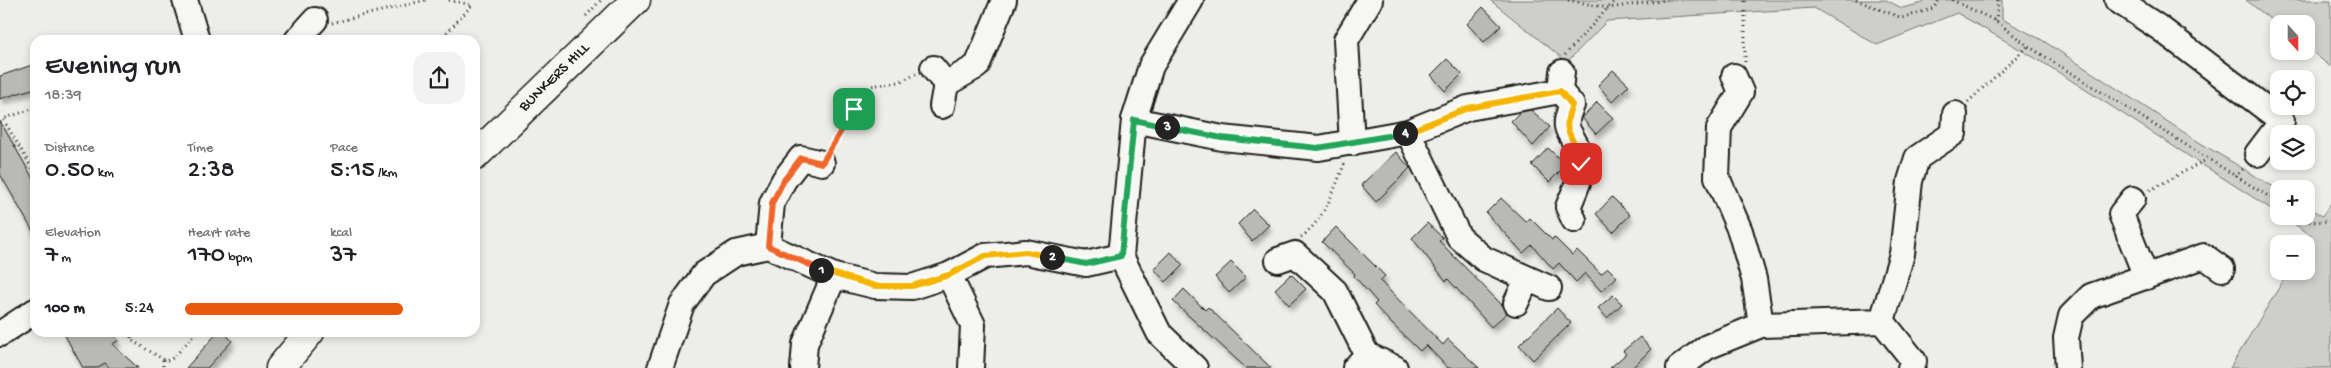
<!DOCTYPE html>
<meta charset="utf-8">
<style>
body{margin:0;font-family:"Gochi Hand",sans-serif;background:#f2f2f2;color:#202124;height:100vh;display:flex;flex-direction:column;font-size:19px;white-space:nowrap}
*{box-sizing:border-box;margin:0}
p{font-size:16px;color:#757577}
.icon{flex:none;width:28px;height:28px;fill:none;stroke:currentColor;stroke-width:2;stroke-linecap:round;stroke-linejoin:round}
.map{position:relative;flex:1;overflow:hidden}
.side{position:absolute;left:30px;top:35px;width:450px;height:302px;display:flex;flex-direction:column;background:#fff;border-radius:15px;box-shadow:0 2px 8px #0003}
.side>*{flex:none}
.needle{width:32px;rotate:159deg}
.controls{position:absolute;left:2270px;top:15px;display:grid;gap:10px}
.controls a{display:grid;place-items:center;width:45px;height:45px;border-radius:10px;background:#fff;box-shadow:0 2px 8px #0003;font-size:25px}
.pin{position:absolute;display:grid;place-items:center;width:42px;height:42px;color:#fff;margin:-21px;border-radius:10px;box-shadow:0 2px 8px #0006}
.km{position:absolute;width:25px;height:25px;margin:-12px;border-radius:50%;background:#222;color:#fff;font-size:14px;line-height:25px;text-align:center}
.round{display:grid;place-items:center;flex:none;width:52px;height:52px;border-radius:15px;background:#f2f2f2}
.summary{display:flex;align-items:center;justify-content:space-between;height:85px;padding:0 15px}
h1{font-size:28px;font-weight:600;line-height:38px}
.figures{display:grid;grid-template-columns:repeat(3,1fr);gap:8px;height:85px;padding:5px 15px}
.figures div{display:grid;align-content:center}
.figures b{font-size:25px;font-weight:600}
.figures small{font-size:14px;font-weight:400}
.figures p{font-size:14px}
ul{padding:0 15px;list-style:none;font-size:16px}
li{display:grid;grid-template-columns:80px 60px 1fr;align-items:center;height:38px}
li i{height:12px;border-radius:6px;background:#ea580c}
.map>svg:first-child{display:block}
.green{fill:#cececb;stroke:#757574}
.building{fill:#b9b9b6;stroke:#1c1c1c;filter:url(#shadow)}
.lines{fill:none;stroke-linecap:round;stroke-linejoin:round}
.minor-casing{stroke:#1c1c1c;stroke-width:28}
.major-casing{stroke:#1c1c1c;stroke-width:31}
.path{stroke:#1c1c1c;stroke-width:3;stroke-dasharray:1 4;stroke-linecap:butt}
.minor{stroke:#f6f6f2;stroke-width:24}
.major{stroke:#f6f6f2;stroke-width:28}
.split-1-casing{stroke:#fff;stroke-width:10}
.split-2-casing{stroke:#fff;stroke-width:10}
.split-3-casing{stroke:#fff;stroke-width:10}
.split-4-casing{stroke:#fff;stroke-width:10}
.split-5-casing{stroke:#fff;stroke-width:10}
.split-1{stroke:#f0652b;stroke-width:6}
.split-2{stroke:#f5b400;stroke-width:6}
.split-3{stroke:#22a559;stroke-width:6}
.split-4{stroke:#22a559;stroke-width:6}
.split-5{stroke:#f5b400;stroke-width:6}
.labels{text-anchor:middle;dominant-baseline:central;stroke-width:4.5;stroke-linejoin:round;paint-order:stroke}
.street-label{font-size:16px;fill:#1c1c1c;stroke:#f6f6f2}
</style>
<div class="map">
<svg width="2331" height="368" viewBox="0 0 2331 368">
<defs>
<filter id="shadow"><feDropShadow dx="3" dy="5.5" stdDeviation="2.5" flood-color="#0004"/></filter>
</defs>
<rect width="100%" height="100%" fill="#edede9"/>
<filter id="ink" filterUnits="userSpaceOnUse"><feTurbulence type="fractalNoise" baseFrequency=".02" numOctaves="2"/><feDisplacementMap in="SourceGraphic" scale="10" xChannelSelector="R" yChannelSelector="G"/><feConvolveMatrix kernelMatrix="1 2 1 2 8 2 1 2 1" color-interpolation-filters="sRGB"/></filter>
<g filter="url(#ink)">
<g class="green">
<path d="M1490 0H1886L1902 8 1923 3 1926 0H2002V19L2042 40 2202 144 2279 190V214L2047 65 1957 13 1877 45 1814 8 1607 21 1567 62Z"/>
<path d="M2246 0H2331V67L2306 47V24H2279V26Z"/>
<path d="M2331 203V368H2230L2289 271H2306V244L2311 235 2282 216H2306V206L2322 216Z"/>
</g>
<g class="building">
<path d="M1483 7 1501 26 1484 42 1467 24Z"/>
<path d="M1447 59 1462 74 1445 91 1431 75Z"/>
<path d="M35 64V88L0 99V76Z"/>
<path d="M1613 70 1629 85 1612 102 1598 85Z"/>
<path d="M1597 102 1613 118 1596 134 1582 118Z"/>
<path d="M1531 110 1550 127 1533 146 1511 121 1520 112Z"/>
<path d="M0 121 35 182V235L0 174Z"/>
<path d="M1548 148 1566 165 1549 182 1532 165Z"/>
<path d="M1396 152 1410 168 1376 202 1361 185Z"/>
<path d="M1612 197 1630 215 1613 232 1596 214Z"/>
<path d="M1501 198 1526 222 1530 218 1552 240 1554 237 1572 255 1577 250 1601 274 1608 268 1617 277 1601 291 1585 273 1576 282 1559 263 1553 269 1532 245 1523 253 1486 213Z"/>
<path d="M1253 209 1269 225 1252 241 1238 224Z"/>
<path d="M1427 223 1443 238 1439 241 1503 306 1507 313 1491 327 1448 279 1446 281 1412 238Z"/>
<path d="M1336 227 1385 276 1380 281 1443 345 1448 339 1479 368H1448L1426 345 1420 351 1393 325 1374 305 1377 302 1354 276 1355 274 1322 242Z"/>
<path d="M1171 252 1183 265 1166 282 1154 269Z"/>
<path d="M1231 262 1246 277 1229 293 1215 277Z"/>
<path d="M1291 274 1306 289 1289 305 1275 289Z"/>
<path d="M1184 289 1205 310 1208 307 1271 368H1246L1191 318 1173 301Z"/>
<path d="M1613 295 1622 304 1607 318 1598 308Z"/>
<path d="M1557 308 1571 323 1533 360 1519 345Z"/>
<path d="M63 332H113L118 341 112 344 138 368H110L105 363 96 368H83Z"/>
<path d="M218 332H224L232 341 207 368H186Z"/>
<path d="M1640 337 1651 349 1632 368H1610L1626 354 1623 351Z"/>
</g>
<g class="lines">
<defs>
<g id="minor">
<path d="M185 0 197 40"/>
<path d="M1191 0 1151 66 1134 120 1121 256 1159 333 1195 368"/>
<path d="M2117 0 2161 29 2282 121 2257 154"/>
<path d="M297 40 315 20"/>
<path d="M933 68 946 84 977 66 1004 0"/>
<path d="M1734 76 1741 92 1719 128 1717 177 1740 231 1754 279 1761 325"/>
<path d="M1560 91 1572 105C1560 132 1571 129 1579 152 1586 171 1575 190 1568 207L1574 220"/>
<path d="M942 106 946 84"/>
<path d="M1134 120 1222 138 1319 148 1408 132 1468 108 1560 91 1562 72"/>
<path d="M1408 132 1459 237 1484 259 1549 288"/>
<path d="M1352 143 1346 40 1370 0"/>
<path d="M2133 199 2121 214 2146 277"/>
<path d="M768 246 772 203 784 180 801 158 822 163"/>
<path d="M1278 260 1295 254 1335 291 1367 355 1355 368"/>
<path d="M949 275 973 325 971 368"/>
<path d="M1516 303 1527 279"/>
<path d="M1882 321 1914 361 1910 368"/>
<path d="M0 334 35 311"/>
<path d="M1367 355 1395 368"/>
<path d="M660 368 682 304 704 274 736 253 768 246 834 276 875 286 912 287 949 275 985 256 1026 252 1086 264 1121 256"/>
<path d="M803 368 805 344 834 276"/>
<path d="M1679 368 1707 347 1761 325 1882 321 1902 254 1910 181 1917 158 1954 133 1955 114"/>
<path d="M2068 368 2066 338 2071 316 2091 296 2204 256 2222 269"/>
</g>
<g id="major">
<path d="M475 156 636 0"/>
<path d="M280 368 310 332"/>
</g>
</defs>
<use href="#minor" class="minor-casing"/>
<use href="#major" class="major-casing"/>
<g class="path">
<path d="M1568 0 1608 8 1667 0"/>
<path d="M1856 0 1902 18 1934 8 1939 0"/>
<path d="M1952 0 1996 21 2028 46 2279 203"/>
<path d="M586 16 601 0"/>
<path d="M1996 21 1998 0"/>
<path d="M332 23 426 0"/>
<path d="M440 40 472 5 448 0"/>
<path d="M1565 55 1615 0"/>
<path d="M1745 62V0"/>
<path d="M1968 102 2028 46"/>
<path d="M35 108 3 119 35 173"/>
<path d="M832 148 870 86 899 82 916 74"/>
<path d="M2235 177 2245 167"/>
<path d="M2150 190 2206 160"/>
<path d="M2301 216 2311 222 2331 221"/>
<path d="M1301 237C1324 221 1335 188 1345 162"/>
<path d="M131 332V340L166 361 173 358 197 332"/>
<path d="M163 360V368"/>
</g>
<use href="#minor" class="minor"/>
<use href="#major" class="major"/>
</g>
</g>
<g class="lines" filter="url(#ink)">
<defs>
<path id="split-1" d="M821 270 768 246 772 203 784 180 801 158 822 163 854 109"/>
<path id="split-2" d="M821 270 875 286H912L949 275 985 256 1026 252 1052 257"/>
<path id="split-3" d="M1052 257 1086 264 1121 256 1134 120 1167 127"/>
<path id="split-4" d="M1167 127 1222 138 1318 148 1405 133"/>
<path id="split-5" d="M1405 133 1468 108 1560 91 1572 105C1559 136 1577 136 1581 164"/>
</defs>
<use href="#split-1" class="split-1-casing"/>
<use href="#split-2" class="split-2-casing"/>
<use href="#split-3" class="split-3-casing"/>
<use href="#split-4" class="split-4-casing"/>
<use href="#split-5" class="split-5-casing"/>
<use href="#split-1" class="split-1"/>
<use href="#split-2" class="split-2"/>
<use href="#split-3" class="split-3"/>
<use href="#split-4" class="split-4"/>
<use href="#split-5" class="split-5"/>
</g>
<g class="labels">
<g class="street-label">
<text transform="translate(555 78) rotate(-44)">BUNKERS HILL</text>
</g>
</g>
</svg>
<div class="controls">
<a><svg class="needle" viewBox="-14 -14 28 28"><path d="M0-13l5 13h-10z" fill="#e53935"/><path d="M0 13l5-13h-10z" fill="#757577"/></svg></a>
<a><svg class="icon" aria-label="locate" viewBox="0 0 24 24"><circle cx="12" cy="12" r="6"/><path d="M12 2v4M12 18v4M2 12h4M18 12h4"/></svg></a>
<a><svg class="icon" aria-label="layers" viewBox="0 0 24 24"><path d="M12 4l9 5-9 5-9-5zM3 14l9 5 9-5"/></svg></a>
<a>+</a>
<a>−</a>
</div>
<div class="pin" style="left:854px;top:109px;background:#1e9e55"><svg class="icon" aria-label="arrive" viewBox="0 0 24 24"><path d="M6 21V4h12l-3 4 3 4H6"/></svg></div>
<div class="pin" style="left:1581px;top:164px;background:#d93025"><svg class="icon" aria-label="check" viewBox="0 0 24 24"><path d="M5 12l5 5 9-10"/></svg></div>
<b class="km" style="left:821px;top:270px">1</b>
<b class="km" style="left:1052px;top:257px">2</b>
<b class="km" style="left:1167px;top:127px">3</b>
<b class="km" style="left:1405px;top:133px">4</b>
<section class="side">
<div class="summary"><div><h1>Evening run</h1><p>18:39</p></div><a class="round"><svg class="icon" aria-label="share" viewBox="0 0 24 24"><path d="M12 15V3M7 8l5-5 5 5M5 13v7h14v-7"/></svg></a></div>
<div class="figures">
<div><p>Distance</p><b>0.50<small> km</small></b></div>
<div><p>Time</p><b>2:38</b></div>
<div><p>Pace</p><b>5:15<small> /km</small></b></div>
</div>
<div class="figures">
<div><p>Elevation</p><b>7<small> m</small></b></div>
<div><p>Heart rate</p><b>170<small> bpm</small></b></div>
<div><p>kcal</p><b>37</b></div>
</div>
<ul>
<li><b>100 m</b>5:24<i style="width:78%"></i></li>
</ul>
</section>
</div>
